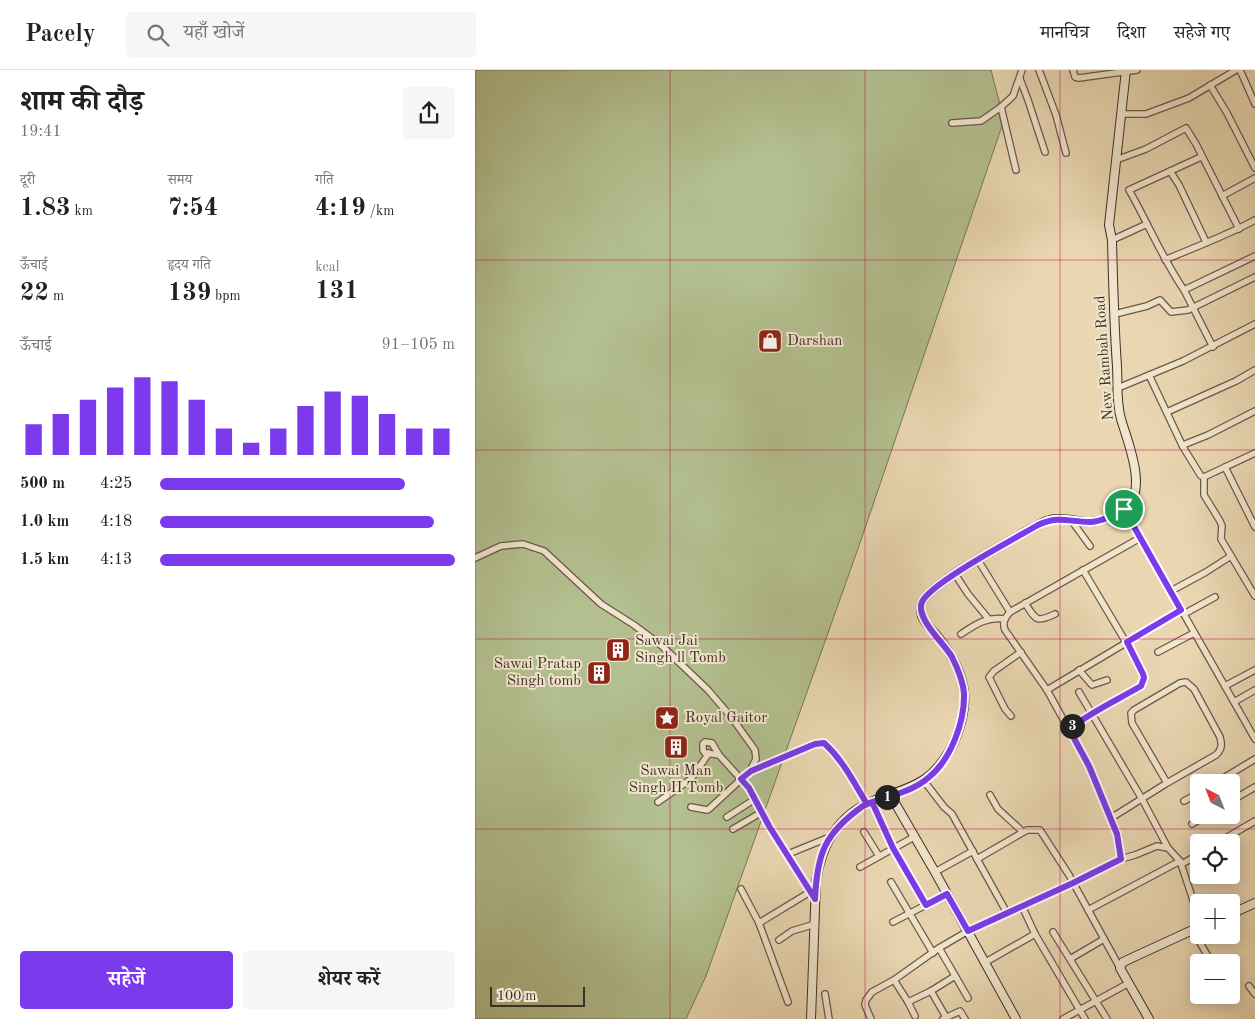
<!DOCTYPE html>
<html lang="hi">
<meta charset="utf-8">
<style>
body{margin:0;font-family:"Old Standard TT","Noto Serif Devanagari",serif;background:#f6f6f6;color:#222;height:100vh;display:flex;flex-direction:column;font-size:19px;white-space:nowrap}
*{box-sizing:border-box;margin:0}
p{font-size:16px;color:#767676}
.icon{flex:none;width:28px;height:28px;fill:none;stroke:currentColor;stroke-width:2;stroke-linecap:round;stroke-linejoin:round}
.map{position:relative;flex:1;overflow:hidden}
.sheet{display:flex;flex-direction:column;background:#fff;width:475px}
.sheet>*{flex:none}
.needle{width:32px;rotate:318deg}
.buttons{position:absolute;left:715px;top:704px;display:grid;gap:10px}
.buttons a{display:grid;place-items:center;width:50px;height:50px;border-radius:5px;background:#fff;box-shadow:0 2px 12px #0003;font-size:25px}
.scale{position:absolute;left:15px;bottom:12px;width:95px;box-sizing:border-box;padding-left:5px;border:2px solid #3f2e25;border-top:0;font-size:14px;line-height:18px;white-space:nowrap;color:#3f2e25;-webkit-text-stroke:4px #f1e5cd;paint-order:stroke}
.pin{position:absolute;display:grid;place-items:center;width:42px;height:42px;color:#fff;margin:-21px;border:2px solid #fff;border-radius:50%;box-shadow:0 1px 5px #0007}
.km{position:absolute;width:25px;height:25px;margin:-12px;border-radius:50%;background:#222;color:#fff;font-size:14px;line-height:25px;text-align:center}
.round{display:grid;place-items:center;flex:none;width:52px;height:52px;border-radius:5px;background:#f6f6f6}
.head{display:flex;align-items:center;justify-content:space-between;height:85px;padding:0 20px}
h1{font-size:28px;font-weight:700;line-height:38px}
.stats{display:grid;grid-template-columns:repeat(3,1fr);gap:8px;height:85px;padding:5px 20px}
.stats div{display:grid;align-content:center}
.stats b{font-size:25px;font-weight:700}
.stats small{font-size:14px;font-weight:400}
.stats p{font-size:14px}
.chart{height:140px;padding:10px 20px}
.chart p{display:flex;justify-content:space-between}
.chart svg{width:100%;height:90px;margin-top:5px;stroke:#7c3aed;stroke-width:6}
.primary-button{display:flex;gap:10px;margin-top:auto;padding:10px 20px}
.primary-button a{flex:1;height:58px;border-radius:5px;background:#7c3aed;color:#fff;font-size:20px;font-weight:700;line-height:58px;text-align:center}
.primary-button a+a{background:#f6f6f6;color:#222}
ul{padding:0 20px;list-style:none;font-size:16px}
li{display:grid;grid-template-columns:80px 60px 1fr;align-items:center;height:38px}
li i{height:12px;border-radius:6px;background:#7c3aed}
header{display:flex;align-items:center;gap:30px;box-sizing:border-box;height:70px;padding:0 25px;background:#fff;border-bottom:1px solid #e0e0e0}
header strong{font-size:24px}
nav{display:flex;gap:28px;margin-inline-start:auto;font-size:18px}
.search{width:350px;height:45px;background:#f6f6f6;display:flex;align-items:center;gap:12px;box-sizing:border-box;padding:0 18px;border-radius:5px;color:#767676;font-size:19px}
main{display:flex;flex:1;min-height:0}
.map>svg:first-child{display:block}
.green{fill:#b3bf8f;stroke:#79765a}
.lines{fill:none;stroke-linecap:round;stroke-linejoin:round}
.street-casing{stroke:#6a5848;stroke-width:8}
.secondary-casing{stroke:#3f2e25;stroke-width:10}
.street{stroke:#f1e5cd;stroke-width:5.5}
.secondary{stroke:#f1e5cd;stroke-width:8}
.route-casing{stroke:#fff;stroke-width:10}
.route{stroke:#7c3aed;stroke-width:6}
.grid{fill:none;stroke:#c2185b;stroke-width:1;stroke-opacity:0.55}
.labels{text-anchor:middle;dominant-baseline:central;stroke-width:4;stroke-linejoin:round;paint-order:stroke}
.poi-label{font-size:15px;fill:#3f2e25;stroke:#f1e5cd;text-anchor:start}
.street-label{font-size:15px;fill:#3f2e25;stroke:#f1e5cd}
</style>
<header>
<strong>Pacely</strong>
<div class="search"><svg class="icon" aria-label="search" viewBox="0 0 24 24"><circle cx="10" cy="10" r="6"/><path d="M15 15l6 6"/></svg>यहाँ खोजें</div>
<nav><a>मानचित्र</a><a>दिशा</a><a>सहेजे गए</a></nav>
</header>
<main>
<section class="sheet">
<div class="head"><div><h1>शाम की दौड़</h1><p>19:41</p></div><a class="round"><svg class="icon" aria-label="share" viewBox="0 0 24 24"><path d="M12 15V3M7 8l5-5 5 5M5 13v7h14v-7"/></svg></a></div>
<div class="stats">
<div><p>दूरी</p><b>1.83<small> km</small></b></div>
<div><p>समय</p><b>7:54</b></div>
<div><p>गति</p><b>4:19<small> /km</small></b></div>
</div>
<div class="stats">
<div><p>ऊँचाई</p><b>22<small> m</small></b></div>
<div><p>हृदय गति</p><b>139<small> bpm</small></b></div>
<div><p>kcal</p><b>131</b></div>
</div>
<div class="chart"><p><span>ऊँचाई</span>91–105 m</p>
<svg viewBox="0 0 160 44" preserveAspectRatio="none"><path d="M5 44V29M15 44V24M25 44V17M35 44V11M45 44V6M55 44V8M65 44V17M75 44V31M85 44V38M95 44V31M105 44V20M115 44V13M125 44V15M135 44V24M145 44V31M155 44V31"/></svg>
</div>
<ul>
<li><b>500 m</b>4:25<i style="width:83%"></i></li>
<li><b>1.0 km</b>4:18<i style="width:93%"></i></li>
<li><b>1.5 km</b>4:13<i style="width:100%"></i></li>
</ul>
<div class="primary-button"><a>सहेजें</a><a>शेयर करें</a></div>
</section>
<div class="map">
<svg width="780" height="949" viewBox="0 0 780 949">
<rect width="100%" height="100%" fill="#ead7b2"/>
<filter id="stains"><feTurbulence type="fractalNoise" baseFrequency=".004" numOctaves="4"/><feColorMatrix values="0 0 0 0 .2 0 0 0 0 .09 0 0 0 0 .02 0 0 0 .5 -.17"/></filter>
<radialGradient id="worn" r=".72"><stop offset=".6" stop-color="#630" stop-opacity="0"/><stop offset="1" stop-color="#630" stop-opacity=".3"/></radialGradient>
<path class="green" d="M0 0H516L529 50 385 473 231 906 211 949H0Z"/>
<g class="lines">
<defs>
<g id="street">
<path d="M564 0 581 45 591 83"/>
<path d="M598 0 600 7 604 8 662 0"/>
<path d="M765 0 780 34"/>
<path d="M545 9 553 30 570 82"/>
<path d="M735 15 752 43 780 98"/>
<path d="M526 37 541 100"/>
<path d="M647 44H671L714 28 761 0"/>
<path d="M477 53 506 51 526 37 538 26 547 0"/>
<path d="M726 87 654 120C673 153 687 188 709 220L780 186"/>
<path d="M641 90 671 79 711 58 721 74 764 159"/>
<path d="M695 101 704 115 731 172"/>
<path d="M747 126 780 108"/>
<path d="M637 170 672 154"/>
<path d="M690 190C720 177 751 166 780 150"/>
<path d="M709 220 738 277"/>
<path d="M640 244 672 236 685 230 696 242 713 240 780 207"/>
<path d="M674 305 708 377 726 406 729 407 780 383"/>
<path d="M643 318 708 291 780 254"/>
<path d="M692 342 761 311 780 300"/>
<path d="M708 375 733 365 780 341"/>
<path d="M750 397 780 457"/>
<path d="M729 407V425L745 451 747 456 746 469 780 526"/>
<path d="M649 439 780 669"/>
<path d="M596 450 615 476"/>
<path d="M0 488 26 476 48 474 69 481 126 534 159 555 187 576 233 620 257 648 280 680 281 689 275 701 234 739 232 740 216 737"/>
<path d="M503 490 535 542"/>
<path d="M480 504 493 524 512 547"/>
<path d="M696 521 731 502 756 486"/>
<path d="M550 533C561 550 561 553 580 544"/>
<path d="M709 544 740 527"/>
<path d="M486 564C500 555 512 546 530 549"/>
<path d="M683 582 719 563"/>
<path d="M604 600 617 615 632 610"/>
<path d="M750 616 780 600"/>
<path d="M572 620 706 540"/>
<path d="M604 622 667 729 693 778"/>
<path d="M759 632 780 620"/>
<path d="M536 646 530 639 514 607 519 601 546 582"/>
<path d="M594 659C616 642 642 630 666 616L669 608 652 574 608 500"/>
<path d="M244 685 230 683 228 680V674L230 672 237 673 244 685 274 718 294 756 340 829"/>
<path d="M275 701 340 674 349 673 367 693 392 734"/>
<path d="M449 711 469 737 477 744 532 843"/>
<path d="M742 712 780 689"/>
<path d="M515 725 523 739 548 762"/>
<path d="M709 731 724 723"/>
<path d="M756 731 780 717"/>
<path d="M183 732 216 709 234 683"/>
<path d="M397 732 418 778 451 835"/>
<path d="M252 747 280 729"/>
<path d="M636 748 692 713 657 653 656 643 659 640 705 613 711 612 719 619 745 667C747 675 747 679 741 685L692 713"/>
<path d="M717 754 732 745"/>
<path d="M258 759 287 742"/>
<path d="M389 762 404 786"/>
<path d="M744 772 780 751"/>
<path d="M313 784 355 767"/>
<path d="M502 789 552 760H565L594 805 645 898"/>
<path d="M646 789 643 764 614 696 572 620 530 560C527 552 530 548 535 542L665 468"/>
<path d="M707 794 724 784"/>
<path d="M385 797 439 767"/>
<path d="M460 802 498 781"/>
<path d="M416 812 458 883"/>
<path d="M266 819 284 853 313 932"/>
<path d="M547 836 560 864 610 949"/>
<path d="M613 840 705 791"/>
<path d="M418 852 472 824"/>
<path d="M284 853 335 822"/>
<path d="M718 860 736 892"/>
<path d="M578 862 632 949"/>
<path d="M304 870 317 861 340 854"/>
<path d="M595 889 629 869"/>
<path d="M509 893 560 864"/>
<path d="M419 910 433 932"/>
<path d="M774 916 780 924"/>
<path d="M350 924 354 949"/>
<path d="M493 928 464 878 493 861 598 813 646 789 660 785 682 776 693 778 705 791 724 848"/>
<path d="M440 946 433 932 456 921"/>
<path d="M471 947 456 921 480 906"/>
<path d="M396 949 390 935 391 930 397 922 419 910 464 878"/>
<path d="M468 949 485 941 490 949"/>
<path d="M588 949 654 913"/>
</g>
<g id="secondary">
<path d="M416 726 460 802 541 949"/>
<path d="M756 844 780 833"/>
<path d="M336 949 341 812C346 777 362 746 396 732 432 717 454 717 475 680 484 664 491 640 489 622 487 602 475 582 463 567 458 561 450 554 447 546 446 542 445 536 447 532 457 512 540 468 563 455 569 452 574 449 581 449 592 448 603 452 615 452 626 452 644 444 653 436 672 417 652 370 646 349 641 332 643 313 642 296 639 254 638 212 637 170L634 155 651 0"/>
<path d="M674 949 645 898 648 892 724 857"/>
</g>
</defs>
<use href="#street" class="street-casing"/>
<use href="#secondary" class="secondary-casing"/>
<use href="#street" class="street"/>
<use href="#secondary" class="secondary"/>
</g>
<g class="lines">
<defs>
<path id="route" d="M649 439C640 445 625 452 615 452 593 452 585 445 563 455 541 468 455 513 447 532 440 548 469 573 477 587 482 597 488 612 489 623 490 651 476 690 453 708 438 721 416 726 397 732L388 736C350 763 342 783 340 829L294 756 274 718 266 709 276 701 340 674 349 673C368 690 379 713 392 734L397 732 418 778 451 835 472 824 493 861 598 813 646 789 642 764 614 696 594 659C616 642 642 630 666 616L669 608 668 604 652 572 706 540 649 439"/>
</defs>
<use href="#route" class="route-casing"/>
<use href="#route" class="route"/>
</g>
<path class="grid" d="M195 0V949M390 0V949M585 0V949M0 190H780M0 380H780M0 569H780M0 759H780"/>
<defs>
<symbol id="shop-square" viewBox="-11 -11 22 22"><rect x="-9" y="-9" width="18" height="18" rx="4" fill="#8f2418" stroke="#f1e5cd"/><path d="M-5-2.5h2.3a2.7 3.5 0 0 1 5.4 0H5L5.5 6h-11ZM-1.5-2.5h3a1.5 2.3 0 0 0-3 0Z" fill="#fff"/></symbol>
<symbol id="building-square" viewBox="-11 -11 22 22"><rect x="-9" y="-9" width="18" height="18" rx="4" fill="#8f2418" stroke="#f1e5cd"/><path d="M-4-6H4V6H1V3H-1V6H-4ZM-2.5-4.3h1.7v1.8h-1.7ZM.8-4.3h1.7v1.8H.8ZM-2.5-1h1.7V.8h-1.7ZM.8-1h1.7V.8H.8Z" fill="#fff"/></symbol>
<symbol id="sight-square" viewBox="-11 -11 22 22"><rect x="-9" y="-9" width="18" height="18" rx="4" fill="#8f2418" stroke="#f1e5cd"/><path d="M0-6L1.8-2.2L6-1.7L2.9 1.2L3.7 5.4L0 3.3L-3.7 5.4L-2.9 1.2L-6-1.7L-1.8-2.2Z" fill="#fff"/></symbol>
</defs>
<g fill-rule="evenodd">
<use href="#shop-square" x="281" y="257" width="28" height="28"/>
<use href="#building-square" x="129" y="566" width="28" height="28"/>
<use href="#building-square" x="110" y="589" width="28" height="28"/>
<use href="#sight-square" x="178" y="634" width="28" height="28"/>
<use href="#building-square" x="187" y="663" width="28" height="28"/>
</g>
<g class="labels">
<g class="poi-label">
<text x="312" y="271">Darshan</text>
<text x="160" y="571">Sawai Jai<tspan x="160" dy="17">Singh ll Tomb</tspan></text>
<text x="106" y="594" text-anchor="end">Sawai Pratap<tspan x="106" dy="17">Singh tomb</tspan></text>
<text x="210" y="648">Royal Gaitor</text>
<text x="201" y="701" text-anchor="middle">Sawai Man<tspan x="201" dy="17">Singh II Tomb</tspan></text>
</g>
<g class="street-label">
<text transform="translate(630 288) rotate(-94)">New Rambah Road</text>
</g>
</g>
<rect width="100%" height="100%" filter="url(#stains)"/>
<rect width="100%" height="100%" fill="url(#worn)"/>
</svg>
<div class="buttons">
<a><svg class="needle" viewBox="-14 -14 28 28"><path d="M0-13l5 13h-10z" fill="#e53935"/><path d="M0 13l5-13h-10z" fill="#767676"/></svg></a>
<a><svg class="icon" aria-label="locate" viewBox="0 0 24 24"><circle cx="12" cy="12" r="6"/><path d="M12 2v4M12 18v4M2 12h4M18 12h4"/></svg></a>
<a>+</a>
<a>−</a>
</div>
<div class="scale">100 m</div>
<div class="pin" style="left:649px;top:439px;background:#1e9e55"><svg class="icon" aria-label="arrive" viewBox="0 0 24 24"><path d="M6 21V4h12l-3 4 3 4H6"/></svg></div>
<b class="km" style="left:412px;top:727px">1</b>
<b class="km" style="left:597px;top:656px">3</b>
</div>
</main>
